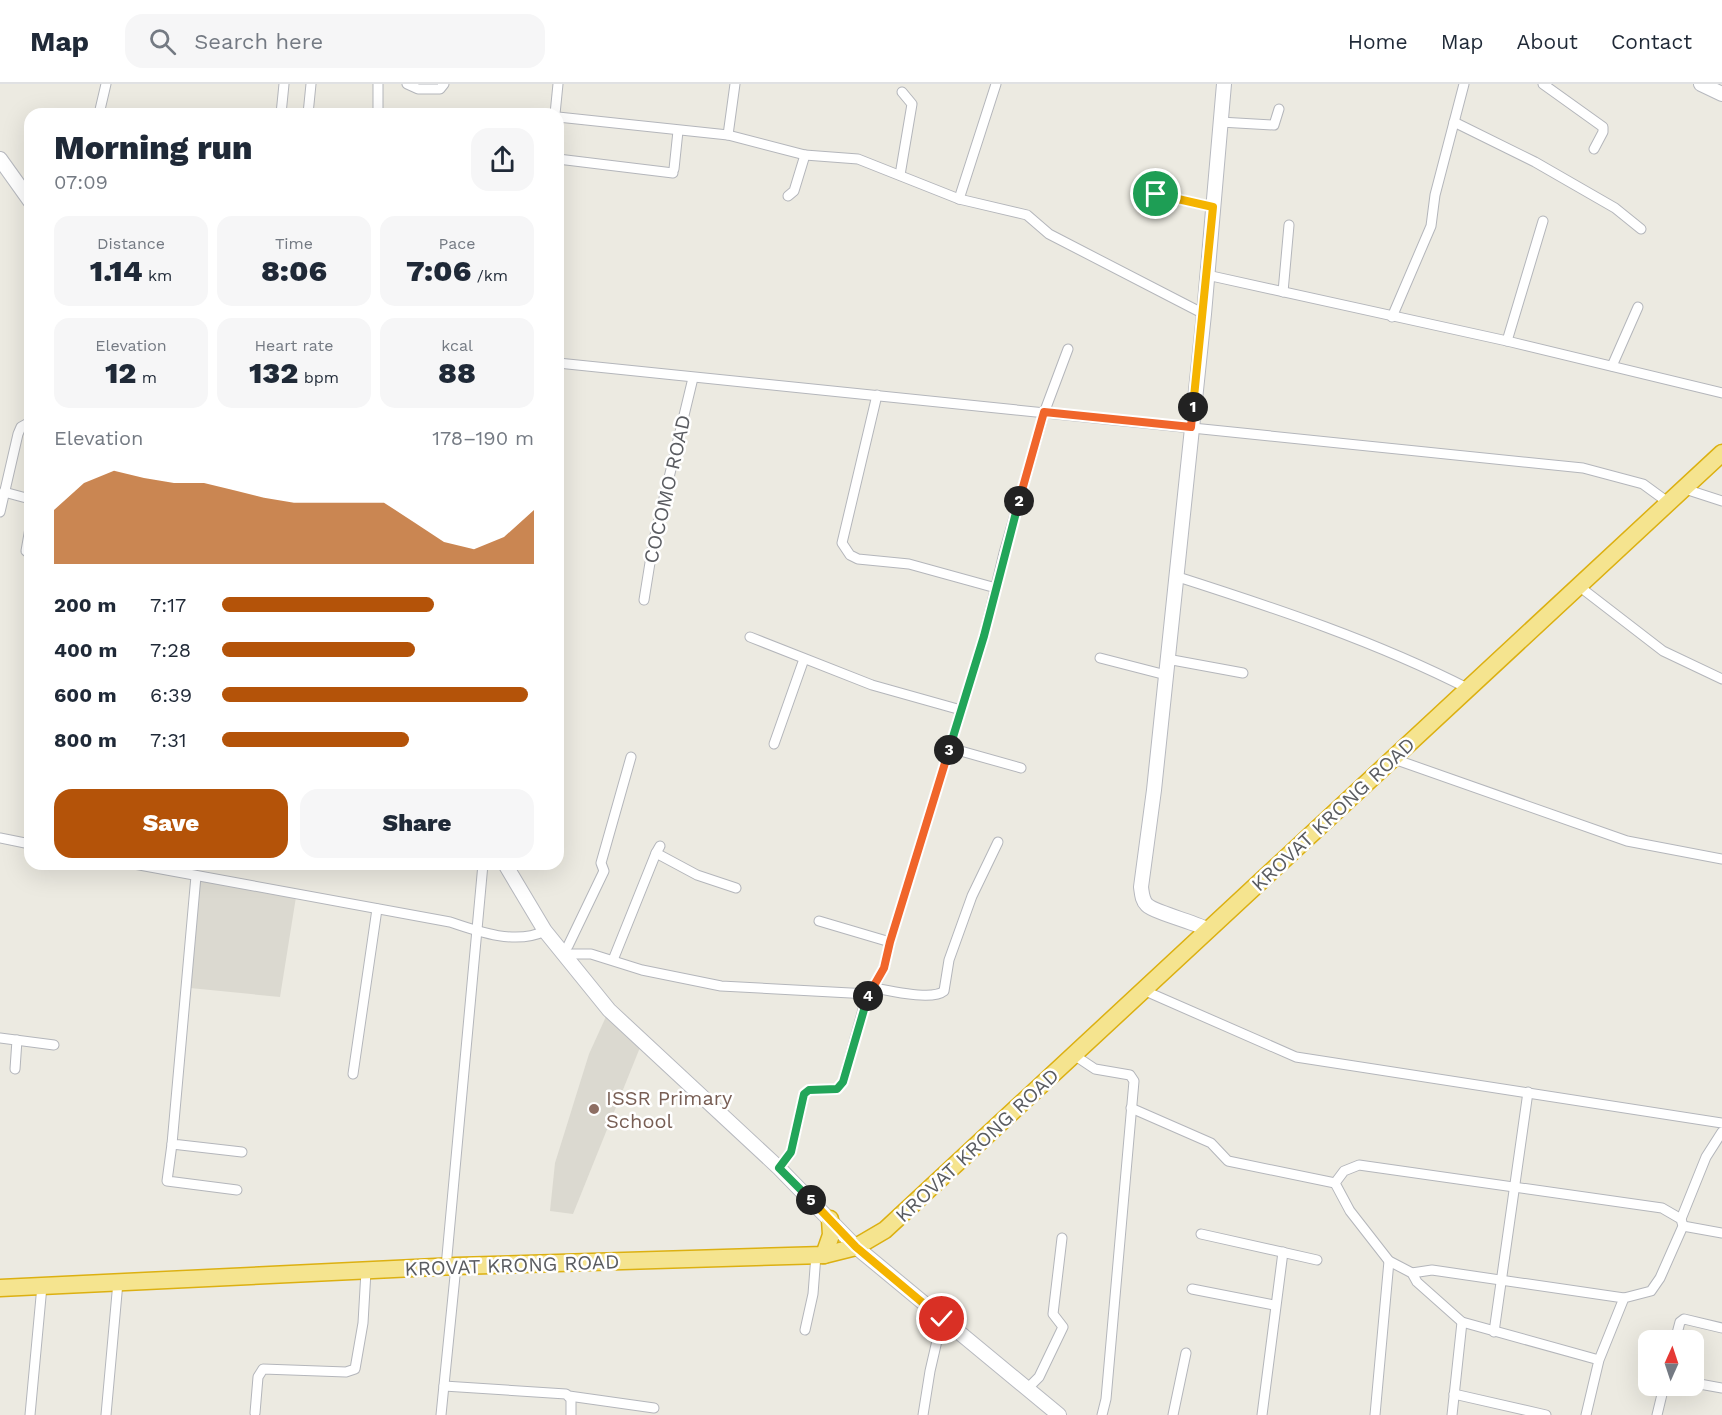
<!DOCTYPE html>
<meta charset="utf-8">
<style>
body{margin:0;font-family:"Work Sans",sans-serif;background:#f6f6f7;color:#1f2937;height:100vh;display:flex;flex-direction:column;font-size:22px;white-space:nowrap}
*{box-sizing:border-box;margin:0}
p{font-size:20px;color:#747a83}
.icon{flex:none;width:33px;height:33px;fill:none;stroke:currentColor;stroke-width:2;stroke-linecap:round;stroke-linejoin:round}
.map{position:relative;flex:1;overflow:hidden}
.panel{position:absolute;left:24px;top:24px;width:540px;height:762px;display:flex;flex-direction:column;background:#fff;border-radius:18px;box-shadow:0 6px 24px #0002}
.panel>*{flex:none}
.needle{width:39px;rotate:3deg}
.fabs{position:absolute;left:1638px;top:1246px;display:grid;gap:12px}
.fabs a{display:grid;place-items:center;width:66px;height:66px;border-radius:12px;background:#fff;box-shadow:0 6px 24px #0002;font-size:30px}
.pin{position:absolute;display:grid;place-items:center;width:51px;height:51px;color:#fff;margin:-26px;border:3px solid #fff;border-radius:50%;box-shadow:0 2px 6px #0007}
.km{position:absolute;width:30px;height:30px;margin:-15px;border-radius:50%;background:#222;color:#fff;font-size:16px;line-height:30px;text-align:center}
.round{display:grid;place-items:center;flex:none;width:63px;height:63px;border-radius:18px;background:#f6f6f7}
.summary{display:flex;align-items:center;justify-content:space-between;height:102px;padding:0 30px}
h1{font-size:33px;font-weight:800;line-height:45px}
.stats{display:grid;grid-template-columns:repeat(3,1fr);gap:9px;height:102px;padding:6px 30px}
.stats div{display:grid;align-content:center;border-radius:15px;background:#f6f6f7;text-align:center}
.stats b{font-size:30px;font-weight:800}
.stats small{font-size:16px;font-weight:400}
.stats p{font-size:16px}
.chart{height:168px;padding:12px 30px}
.chart p{display:flex;justify-content:space-between}
.chart svg{width:100%;height:108px;margin-top:6px;fill:#b45309;opacity:.7}
.cta{display:flex;gap:12px;margin-top:auto;padding:12px 30px}
.cta a{flex:1;height:69px;border-radius:18px;background:#b45309;color:#fff;font-size:24px;font-weight:800;line-height:69px;text-align:center}
.cta a+a{background:#f6f6f7;color:#1f2937}
ul{padding:0 30px;list-style:none;font-size:20px}
li{display:grid;grid-template-columns:96px 72px 1fr;align-items:center;height:45px}
li i{height:15px;border-radius:8px;background:#b45309}
header{display:flex;align-items:center;gap:36px;box-sizing:border-box;height:84px;padding:0 30px;background:#fff;border-bottom:2px solid #e0e1e3}
header strong{font-size:28px}
nav{display:flex;gap:33px;margin-inline-start:auto;font-size:21px}
.search{width:420px;height:54px;background:#f6f6f7;display:flex;align-items:center;gap:15px;box-sizing:border-box;padding:0 21px;border-radius:18px;color:#747a83;font-size:22px}
.map>svg:first-child{display:block}
.education{fill:#dbd9d0}
.lines{fill:none;stroke-linecap:round;stroke-linejoin:round}
.street-casing{stroke:#b4b6bb;stroke-width:11}
.secondary-casing{stroke:#b7b9bf;stroke-width:16}
.highway-casing{stroke:#dcb011;stroke-width:19}
.street{stroke:#fff;stroke-width:9}
.secondary{stroke:#fff;stroke-width:14}
.highway{stroke:#f5e48f;stroke-width:16}
.split-1-casing{stroke:#fff;stroke-width:12}
.split-2-casing{stroke:#fff;stroke-width:12}
.split-3-casing{stroke:#fff;stroke-width:12}
.split-4-casing{stroke:#fff;stroke-width:12}
.split-5-casing{stroke:#fff;stroke-width:12}
.split-6-casing{stroke:#fff;stroke-width:12}
.split-1{stroke:#f5b400;stroke-width:8}
.split-2{stroke:#f0652b;stroke-width:8}
.split-3{stroke:#22a559;stroke-width:8}
.split-4{stroke:#f0652b;stroke-width:8}
.split-5{stroke:#22a559;stroke-width:8}
.split-6{stroke:#f5b400;stroke-width:8}
.education-dot{fill:#8d6e63;stroke:#fff;stroke-width:2}
.labels{text-anchor:middle;dominant-baseline:central;stroke-width:5;stroke-linejoin:round;paint-order:stroke}
.street-label{font-size:20px;fill:#5a5c61;stroke:#fff}
.education-label{font-size:20px;fill:#785e54;stroke:#fff;text-anchor:start}
</style>
<header>
<strong>Map</strong>
<div class="search"><svg class="icon" aria-label="search" viewBox="0 0 24 24"><circle cx="10" cy="10" r="6"/><path d="M15 15l6 6"/></svg>Search here</div>
<nav><a>Home</a><a>Map</a><a>About</a><a>Contact</a></nav>
</header>
<div class="map">
<svg width="1722" height="1331" viewBox="0 0 1722 1331">
<rect width="100%" height="100%" fill="#eceae1"/>
<g class="education">
<path d="M200 795 296 813 280 913 190 904Z"/>
<path d="M609 926 643 956 573 1130 550 1127 555 1079 589 970Z"/>
</g>
<g class="lines">
<defs>
<g id="street">
<path d="M407 0 418 5H440L444 0"/>
<path d="M1543 0 1603 43V48L1594 65"/>
<path d="M99 30 106 0"/>
<path d="M281 30 284 0"/>
<path d="M308 30 311 0"/>
<path d="M378 30V0"/>
<path d="M555 30 558 0"/>
<path d="M558 33 728 51 805 71 858 75 959 115 1027 131 1049 150 1204 230"/>
<path d="M1220 38 1274 41 1279 25"/>
<path d="M1454 38 1535 78 1615 124 1641 145"/>
<path d="M728 51 735 0"/>
<path d="M558 75 673 89"/>
<path d="M674 85 678 47"/>
<path d="M900 91 912 20 902 8"/>
<path d="M1156 92 1153 105 1156 110 1213 123"/>
<path d="M788 112 794 107 805 71"/>
<path d="M959 115 996 0"/>
<path d="M1207 191 1507 257 1722 309"/>
<path d="M1283 208 1289 141"/>
<path d="M1392 233 1431 142 1435 111 1464 0"/>
<path d="M1507 257 1543 137"/>
<path d="M558 279 1583 384 1643 400 1669 419"/>
<path d="M1612 282 1638 223"/>
<path d="M877 311 842 459 850 471 858 475 909 480 996 504"/>
<path d="M1685 405 1722 417"/>
<path d="M4 408 30 415"/>
<path d="M0 428 18 350 21 343 30 338"/>
<path d="M30 444 26 467 30 470"/>
<path d="M1175 492C1275 524 1375 557 1469 605"/>
<path d="M1580 503 1663 567 1722 595"/>
<path d="M644 516 653 460 693 294"/>
<path d="M750 553 872 601 961 626"/>
<path d="M1100 574 1166 591"/>
<path d="M1167 575 1243 589"/>
<path d="M774 660 804 575"/>
<path d="M950 664 1021 684"/>
<path d="M1394 675 1627 757 1722 775"/>
<path d="M0 754 30 760"/>
<path d="M660 762 656 769 697 791 736 804"/>
<path d="M134 780 450 838C479 848 516 861 545 847"/>
<path d="M196 792 172 1060 242 1068"/>
<path d="M819 837 890 858"/>
<path d="M563 869 568 862 604 787 601 779 631 673"/>
<path d="M563 870H591L642 886 721 902 869 910"/>
<path d="M613 876 656 769"/>
<path d="M875 904C891 907 932 917 944 907L949 876 972 812 998 758"/>
<path d="M1143 906 1296 973 1722 1039"/>
<path d="M0 954 54 961"/>
<path d="M1074 971 1095 985 1130 991 1134 997 1106 1315 1102 1331"/>
<path d="M15 985 17 956"/>
<path d="M353 990 377 825"/>
<path d="M1131 1024 1211 1059 1228 1077 1335 1099"/>
<path d="M172 1060 167 1097 237 1106"/>
<path d="M779 1084 791 1068 804 1010 809 1006 837 1005 843 998 864 922 884 884 890 858 984 552 1004 469 1044 329 1068 265"/>
<path d="M1681 1135 1706 1073 1722 1048"/>
<path d="M1683 1142 1722 1149"/>
<path d="M1201 1150 1317 1176"/>
<path d="M446 1183 483 780"/>
<path d="M1412 1189 1432 1186 1624 1214"/>
<path d="M1192 1205 1274 1221"/>
<path d="M805 1246 813 1210 816 1171"/>
<path d="M1494 1248 1528 1008"/>
<path d="M1675 1257 1680 1238 1684 1235 1722 1244"/>
<path d="M1694 1299 1722 1304"/>
<path d="M444 1302 566 1310 571 1315V1331"/>
<path d="M1027 1305 1039 1293 1063 1243 1053 1230 1062 1154"/>
<path d="M1454 1310 1546 1331"/>
<path d="M569 1312 654 1324"/>
<path d="M255 1329 258 1293 263 1285 346 1288 355 1285 363 1239 366 1187"/>
<path d="M30 1331 42 1202"/>
<path d="M106 1331 118 1198"/>
<path d="M441 1331 456 1182"/>
<path d="M923 1331 930 1287 942 1235"/>
<path d="M1173 1331 1186 1269"/>
<path d="M1262 1331 1283 1168"/>
<path d="M1375 1331 1389 1177"/>
<path d="M1452 1331 1462 1238"/>
<path d="M1586 1331 1599 1276 1624 1214 1651 1207 1660 1194 1683 1142 1681 1135 1662 1124 1359 1081 1344 1087 1335 1099 1350 1127 1389 1177 1412 1189 1417 1198 1462 1238 1599 1276"/>
<path d="M1657 1331 1664 1302"/>
</g>
<g id="secondary">
<path d="M1701 0 1722 10"/>
<path d="M0 75 30 117"/>
<path d="M505 780 545 847 609 926 779 1084 856 1163 1059 1331"/>
<path d="M1209 846C1196 839 1154 828 1147 821 1142 816 1142 810 1141 803L1154 706 1204 230 1224 0"/>
</g>
<g id="highway">
<path d="M824 1171 831 1151 830 1135"/>
<path d="M0 1204 456 1182 824 1171 856 1163 885 1146 1722 369"/>
</g>
</defs>
<use href="#street" class="street-casing"/>
<use href="#secondary" class="secondary-casing"/>
<use href="#highway" class="highway-casing"/>
<use href="#street" class="street"/>
<use href="#secondary" class="secondary"/>
<use href="#highway" class="highway"/>
</g>
<g class="lines">
<defs>
<path id="split-1" d="M1156 110 1213 123 1193 323"/>
<path id="split-2" d="M1019 417 1044 328 1191 343 1193 323"/>
<path id="split-3" d="M949 666 984 552 1019 417"/>
<path id="split-4" d="M868 912 884 884 890 858 949 666"/>
<path id="split-5" d="M811 1116 779 1084 791 1068 804 1010 809 1006 837 1005 843 998 868 912"/>
<path id="split-6" d="M811 1116 856 1163 942 1235"/>
</defs>
<use href="#split-1" class="split-1-casing"/>
<use href="#split-2" class="split-2-casing"/>
<use href="#split-3" class="split-3-casing"/>
<use href="#split-4" class="split-4-casing"/>
<use href="#split-5" class="split-5-casing"/>
<use href="#split-6" class="split-6-casing"/>
<use href="#split-1" class="split-1"/>
<use href="#split-2" class="split-2"/>
<use href="#split-3" class="split-3"/>
<use href="#split-4" class="split-4"/>
<use href="#split-5" class="split-5"/>
<use href="#split-6" class="split-6"/>
</g>
<circle class="education-dot" cx="594" cy="1025" r="6"/>
<g class="labels">
<g class="street-label">
<text transform="translate(667 405) rotate(-77)">COCOMO ROAD</text>
<text transform="translate(1333 730) rotate(-43)">KROVAT KRONG ROAD</text>
<text transform="translate(977 1061) rotate(-43)">KROVAT KRONG ROAD</text>
<text transform="translate(512 1181) rotate(-2)">KROVAT KRONG ROAD</text>
</g>
<g class="education-label">
<text x="606" y="1014">ISSR Primary<tspan x="606" dy="23">School</tspan></text>
</g>
</g>
</svg>
<div class="fabs">
<a><svg class="needle" viewBox="-14 -14 28 28"><path d="M0-13l5 13h-10z" fill="#e53935"/><path d="M0 13l5-13h-10z" fill="#747a83"/></svg></a>
</div>
<div class="pin" style="left:1156px;top:110px;background:#1e9e55"><svg class="icon" aria-label="arrive" viewBox="0 0 24 24"><path d="M6 21V4h12l-3 4 3 4H6"/></svg></div>
<div class="pin" style="left:942px;top:1235px;background:#d93025"><svg class="icon" aria-label="check" viewBox="0 0 24 24"><path d="M5 12l5 5 9-10"/></svg></div>
<b class="km" style="left:1193px;top:323px">1</b>
<b class="km" style="left:1019px;top:417px">2</b>
<b class="km" style="left:949px;top:666px">3</b>
<b class="km" style="left:868px;top:912px">4</b>
<b class="km" style="left:811px;top:1116px">5</b>
<section class="panel">
<div class="summary"><div><h1>Morning run</h1><p>07:09</p></div><a class="round"><svg class="icon" aria-label="share" viewBox="0 0 24 24"><path d="M12 15V3M7 8l5-5 5 5M5 13v7h14v-7"/></svg></a></div>
<div class="stats">
<div><p>Distance</p><b>1.14<small> km</small></b></div>
<div><p>Time</p><b>8:06</b></div>
<div><p>Pace</p><b>7:06<small> /km</small></b></div>
</div>
<div class="stats">
<div><p>Elevation</p><b>12<small> m</small></b></div>
<div><p>Heart rate</p><b>132<small> bpm</small></b></div>
<div><p>kcal</p><b>88</b></div>
</div>
<div class="chart"><p><span>Elevation</span>178–190 m</p>
<svg viewBox="0 0 160 44" preserveAspectRatio="none"><path d="M0 44V22L10 11L20 6L30 9L40 11L50 11L60 14L70 17L80 19L90 19L100 19L110 19L120 27L130 35L140 38L150 33L160 22V44z"/></svg>
</div>
<ul>
<li><b>200 m</b>7:17<i style="width:68%"></i></li>
<li><b>400 m</b>7:28<i style="width:62%"></i></li>
<li><b>600 m</b>6:39<i style="width:98%"></i></li>
<li><b>800 m</b>7:31<i style="width:60%"></i></li>
</ul>
<div class="cta"><a>Save</a><a>Share</a></div>
</section>
</div>
